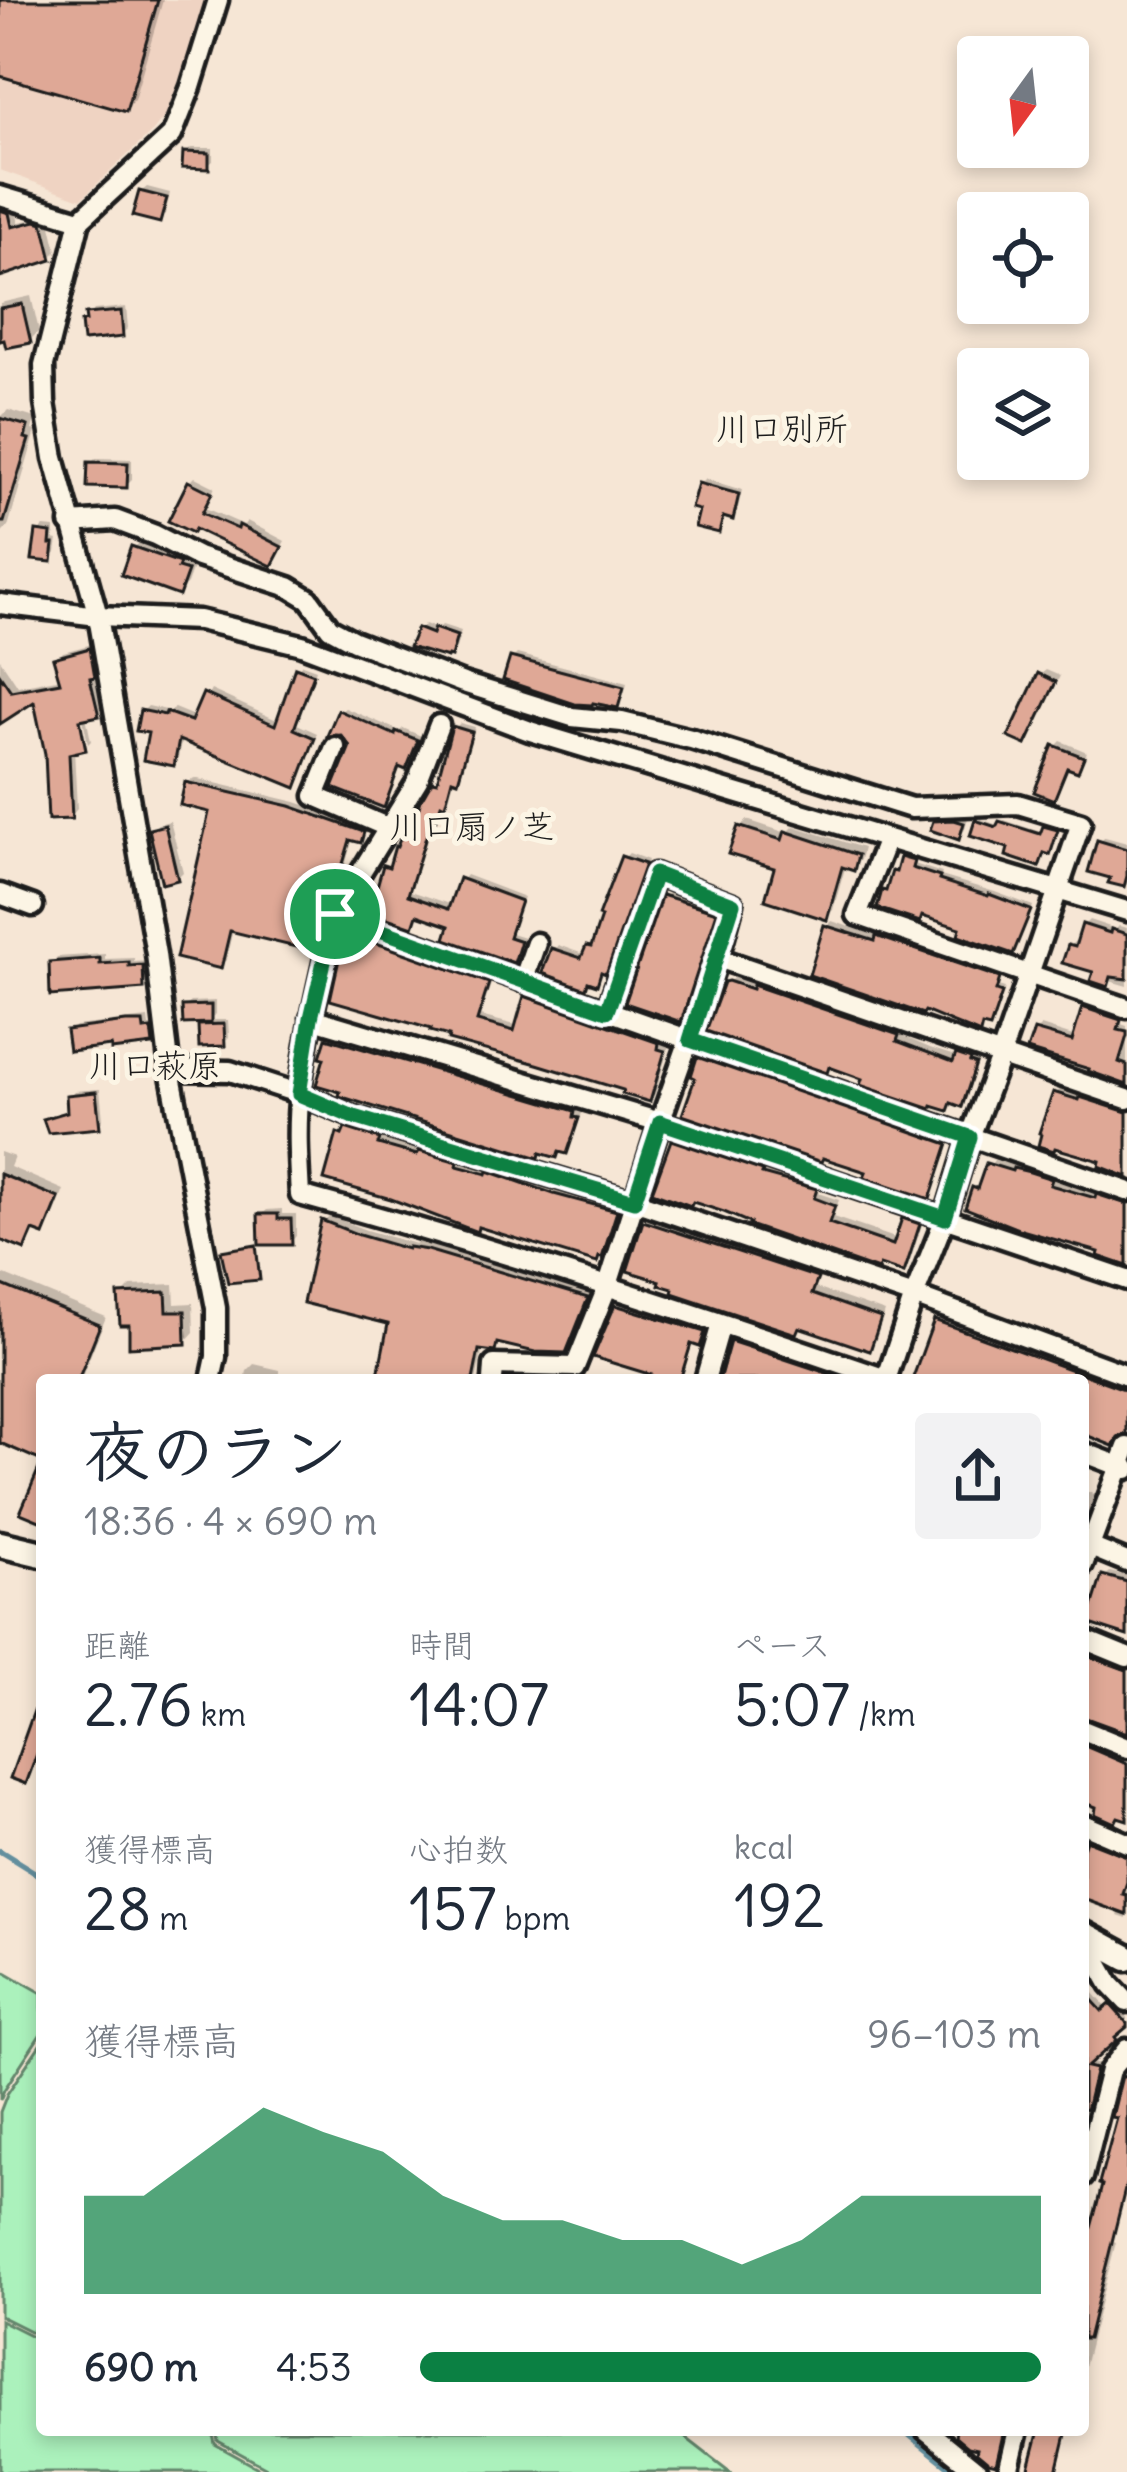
<!DOCTYPE html>
<html lang="ja">
<meta charset="utf-8">
<style>
body{margin:0;font-family:Delius,"Klee One",sans-serif;background:#f2f2f3;color:#1f2937;height:100vh;display:flex;flex-direction:column;font-size:45px;white-space:nowrap}
*{box-sizing:border-box;margin:0}
p{font-size:39px;color:#747a83}
.icon{flex:none;width:66px;height:66px;fill:none;stroke:currentColor;stroke-width:2;stroke-linecap:round;stroke-linejoin:round}
.map{position:relative;flex:1;overflow:hidden}
.details{position:absolute;left:36px;top:1374px;width:1053px;height:1062px;display:flex;flex-direction:column;background:#fff;border-radius:12px;box-shadow:0 6px 18px #0003}
.details>*{flex:none}
.needle{width:78px;rotate:195deg}
.buttons{position:absolute;left:957px;top:36px;display:grid;gap:24px}
.buttons a{display:grid;place-items:center;width:132px;height:132px;border-radius:12px;background:#fff;box-shadow:0 6px 18px #0003;font-size:60px}
.pin{position:absolute;display:grid;place-items:center;width:102px;height:102px;color:#fff;margin:-51px;border:6px solid #fff;border-radius:50%;box-shadow:0 3px 12px #0007}
.round{display:grid;place-items:center;flex:none;width:126px;height:126px;border-radius:12px;background:#f2f2f3}
.headline{display:flex;align-items:center;justify-content:space-between;height:204px;padding:0 48px}
h1{font-size:66px;font-weight:600;line-height:90px}
.metrics{display:grid;grid-template-columns:repeat(3,1fr);gap:18px;height:204px;padding:12px 48px}
.metrics div{display:grid;align-content:center}
.metrics b{font-size:60px;font-weight:600}
.metrics small{font-size:33px;font-weight:400}
.metrics p{font-size:33px}
.chart{height:336px;padding:24px 48px}
.chart p{display:flex;justify-content:space-between}
.chart svg{width:100%;height:216px;margin-top:12px;fill:#0b8043;opacity:.7}
ul{padding:0 48px;list-style:none;font-size:39px}
li{display:grid;grid-template-columns:192px 144px 1fr;align-items:center;height:90px}
li i{height:30px;border-radius:15px;background:#0b8043}
.map>svg:first-child{display:block}
.built{fill:#efd3c2}
.green{fill:#abf1bc;stroke:#64866c;stroke-width:3}
.shadow{fill:#0003}
.lines{fill:none;stroke-linecap:round;stroke-linejoin:round}
.stream{stroke:#638f9e;stroke-width:6}
.building{fill:#dfa896;stroke:#1c1c1c;stroke-width:3}
.minor-casing{stroke:#1c1c1c;stroke-width:27}
.major-casing{stroke:#1c1c1c;stroke-width:33}
.minor{stroke:#fcf5e5;stroke-width:18}
.major{stroke:#fcf5e5;stroke-width:24}
.route-casing{stroke:#fff;stroke-width:24}
.route{stroke:#0b8043;stroke-width:15}
.labels{text-anchor:middle;dominant-baseline:central;stroke-width:10;stroke-linejoin:round;paint-order:stroke}
.neighbourhood-label{font-size:33px;fill:#1c1c1c;stroke:#fcf5e5}
</style>
<div class="map">
<svg width="1127" height="2472" viewBox="0 0 1127 2472">
<rect width="100%" height="100%" fill="#f6e6d5"/>
<filter id="ink" filterUnits="userSpaceOnUse"><feTurbulence type="fractalNoise" baseFrequency=".00833" numOctaves="2"/><feDisplacementMap in="SourceGraphic" scale="24" xChannelSelector="R" yChannelSelector="G"/><feConvolveMatrix kernelMatrix="1 2 1 2 8 2 1 2 1" color-interpolation-filters="sRGB"/></filter>
<g filter="url(#ink)">
<path class="built" d="M0 0H207L168 112 153 131 81 199 0 170Z"/>
<g class="green">
<path d="M0 1969 42 1993V2032L4 2090 0 2100Z"/>
<path d="M42 2042V2337L0 2316V2112L7 2094Z"/>
<path d="M0 2320 42 2341V2430H212L215 2444 265 2472H0Z"/>
<path d="M216 2430H676L730 2472H274L218 2441Z"/>
</g>
<g class="shadow">
<path d="M0 0H163L134 100 125 109 0 73Z"/>
<path d="M191 148H213V161L207 166 186 153Z"/>
<path d="M147 187 170 193 165 214 159 220 141 192Z"/>
<path d="M14 207 19 222 49 217 57 251 51 257 0 273V211Z"/>
<path d="M31 296 39 331 30 340 0 338V303Z"/>
<path d="M126 307 128 328 122 334 84 323 94 310Z"/>
<path d="M8 410 35 418 32 430 36 431 8 527 0 535V418Z"/>
<path d="M96 458 132 459V479L126 485 91 463Z"/>
<path d="M195 477 215 487 205 508 244 525 247 521 285 541 272 563 195 526 190 482Z"/>
<path d="M706 479 742 490 737 512 732 517 725 515 723 525 718 530 701 484Z"/>
<path d="M44 527 55 528 54 539 58 540 56 553 51 559 38 532Z"/>
<path d="M143 539 195 562 187 584 178 593 134 548Z"/>
<path d="M425 624 438 629 442 625 461 631 456 648 451 653 419 630Z"/>
<path d="M96 643 100 667 96 671 104 706 98 713 86 716 91 741 88 744 80 705 74 749 77 809 71 816 48 754 37 697 0 720V659L18 686 62 678 56 659 63 652Z"/>
<path d="M517 654 627 683 622 700 617 705 512 659Z"/>
<path d="M302 664 316 669 297 724 317 733 300 780 296 785 182 738 178 758 173 763 151 731 143 711 148 706 171 711 174 708 196 717 211 690 279 721 298 669Z"/>
<path d="M1046 670 1060 676 1031 736 1026 742 1040 675Z"/>
<path d="M345 708 400 731 403 728 421 736 410 762 405 767 401 765 387 800 383 804 353 746 340 712Z"/>
<path d="M460 723 475 727 462 773 455 777 449 798 443 802 437 820 431 825 411 891 453 905 462 880 466 875 524 897 511 933 524 937 517 955 513 960 453 924 419 912 412 924 370 889 375 884 380 886 386 867 393 863 408 828 413 823 418 824 435 782 439 778 455 728Z"/>
<path d="M1061 741 1087 752 1077 769 1069 765 1059 791 1053 797 1056 746Z"/>
<path d="M194 778 296 802 368 826 360 840 353 838 343 872 337 878 332 876 328 892 320 897 309 940 303 946 233 929 226 960 220 966 212 810 188 783Z"/>
<path d="M942 816 968 818 964 831 958 836 936 822Z"/>
<path d="M981 819 1000 826 1004 820 1043 833 1048 824 1059 827 1052 849 1045 850 1039 863 978 822Z"/>
<path d="M747 820 787 833 794 826 863 848 860 860 853 867 846 865 833 910 826 917 740 827Z"/>
<path d="M170 821 183 872 177 878 152 830 158 824Z"/>
<path d="M1105 837 1127 843V885L1112 881 1100 842Z"/>
<path d="M629 853 648 860 610 966 603 970 596 982 590 980 585 985 554 950 558 945 586 955 593 943 624 858Z"/>
<path d="M907 854 916 857 914 864 942 873 941 876 995 892 1033 906 1027 922 1023 927H964L924 914 919 919 885 891Z"/>
<path d="M670 891 720 907 686 1013 680 1019 664 897Z"/>
<path d="M1089 920 1116 929 1119 926 1127 928V986L1110 981 1107 984 1070 946 1075 941 1079 943 1084 925Z"/>
<path d="M832 921 880 937 884 933 1003 974 998 986 1005 988 994 1020 979 1030 827 926Z"/>
<path d="M353 928 493 978 480 1016 519 1026 527 997 532 992 663 1038 661 1044 669 1046 655 1094 649 1099 627 1088 452 1038 348 933Z"/>
<path d="M105 954V959L134 958V962L148 961V981L143 986 52 963 57 957Z"/>
<path d="M735 977 758 984 761 981 902 1029 900 1035 930 1048 958 1057 964 1051 980 1058 966 1098 961 1103 954 1101 947 1108 866 1077 726 984Z"/>
<path d="M215 1001V1014L210 1020H228L229 1037 223 1043 201 1026 207 1020 185 1007 191 1002Z"/>
<path d="M1090 1004 1124 1015 1121 1024 1127 1026V1082L1036 1031 1041 1026 1076 1037 1085 1009Z"/>
<path d="M148 1018 149 1026 156 1025 158 1037 152 1043 70 1032 75 1026Z"/>
<path d="M333 1034 579 1106 577 1112 582 1113 571 1145 557 1155 328 1039Z"/>
<path d="M705 1053 951 1139 934 1190 929 1196 870 1170 700 1058Z"/>
<path d="M1061 1088 1085 1096 1088 1094 1127 1107V1172L1056 1094Z"/>
<path d="M100 1089 103 1120 98 1125 47 1120 52 1115 70 1110 69 1096 74 1091Z"/>
<path d="M352 1124 383 1134 382 1139 423 1151 427 1147 461 1157 460 1161 493 1170 496 1168 561 1190 621 1206 607 1250 596 1260 340 1135Z"/>
<path d="M680 1136 767 1165 766 1168 821 1184 818 1193 839 1200 833 1217 898 1239 905 1220 911 1214 924 1218 909 1264 903 1270 674 1142Z"/>
<path d="M0 1152 14 1157 10 1167 64 1190 51 1223 43 1231 36 1229 32 1238 24 1246 0 1189Z"/>
<path d="M994 1160 1018 1167 1020 1164 1036 1168 1055 1174 1053 1180 1100 1194 1103 1191 1127 1198V1264L975 1189Z"/>
<path d="M282 1209V1214H296V1236L291 1242 261 1215 267 1210Z"/>
<path d="M330 1216 366 1230 415 1244 417 1242 434 1245 592 1292 571 1344 565 1350 492 1339 483 1348 476 1380H399L391 1322 324 1222Z"/>
<path d="M651 1216 822 1272 816 1288 885 1312 875 1342 869 1348 801 1325 795 1331 645 1223Z"/>
<path d="M0 1273 106 1317 82 1376 92 1380H42V1457L0 1439Z"/>
<path d="M174 1284 175 1304 193 1303 194 1332 185 1342 132 1322 122 1295 131 1286Z"/>
<path d="M621 1302 707 1328 700 1344 693 1342 680 1380H664L617 1307Z"/>
<path d="M942 1316 1127 1384V1414L1083 1432V1380H929L937 1321Z"/>
<path d="M737 1338 863 1380H720L733 1342Z"/>
<path d="M254 1364 280 1370V1374L297 1380H245L247 1371Z"/>
<path d="M519 1375H533V1380H514Z"/>
<path d="M1083 1491 1095 1494 1088 1517 1083 1522Z"/>
<path d="M1110 1572 1127 1576V1633L1105 1576Z"/>
<path d="M1091 1650 1127 1665V1730L1083 1715V1656Z"/>
<path d="M42 1707V1745L31 1775 26 1780 37 1712Z"/>
<path d="M1083 1736 1100 1745 1099 1747 1127 1759V1817L1083 1798Z"/>
<path d="M1083 1832 1127 1851V1919L1118 1916 1121 1909 1091 1899 1083 1903Z"/>
<path d="M1083 1981 1108 2009 1116 2002 1127 2014V2023L1088 2062 1099 2065 1083 2128Z"/>
<path d="M1127 2076V2184L1115 2232 1113 2241 1116 2242 1083 2371V2268L1121 2116Z"/>
</g>
<g class="lines">
<g class="stream">
<path d="M0 1851 42 1877"/>
<path d="M903 2430 956 2472"/>
</g>
</g>
<g class="building">
<path d="M0 0H158L126 112 0 76Z"/>
<path d="M183 152 209 153V169L182 168Z"/>
<path d="M139 191 167 198 160 223 132 216Z"/>
<path d="M0 210 9 213 12 227 36 221 43 223 52 260 0 277Z"/>
<path d="M22 304 31 343 6 348 4 340 0 341V308Z"/>
<path d="M121 311 123 337 83 341 81 322 86 321 85 314Z"/>
<path d="M0 418 28 426 25 438 29 439 4 522H0Z"/>
<path d="M88 462 128 463 127 488 87 487Z"/>
<path d="M188 481 212 493 202 513 238 529 239 525 282 547 272 566 195 529 193 533 168 521Z"/>
<path d="M698 483 739 494 733 520 723 517 719 533 695 527 699 510 691 508Z"/>
<path d="M36 531 51 533 50 544H54L52 562 32 560Z"/>
<path d="M131 546 180 563 178 568 188 571 179 596 121 575Z"/>
<path d="M417 628 432 634 434 628 457 636 451 657 448 656 447 658 409 647Z"/>
<path d="M90 648 95 677 90 678 99 716 80 720 86 750 69 754 72 819 48 820 45 754 34 702 0 724V675L11 691 60 682 53 658Z"/>
<path d="M510 657 624 687 618 708 593 703 592 705 575 704 503 680Z"/>
<path d="M295 667 314 674 294 729 315 738 296 788 179 740 174 766 143 760 148 733 136 731 140 710 165 715 166 712 191 721 203 693 275 725Z"/>
<path d="M1038 673 1056 682 1026 745 1008 737Z"/>
<path d="M338 710 395 735 396 731 418 740 406 770 399 767 384 808 333 788 350 746 341 735 327 736Z"/>
<path d="M452 726 472 732 458 781 452 779 445 806 441 804 433 828 429 827 408 895 448 909 459 878 521 901 509 937 521 941 514 963 445 939 449 926 417 915 413 927 358 908 367 888 376 890 383 865 389 867 395 846 397 847 405 826 413 828 421 800 432 781 437 782Z"/>
<path d="M1053 745 1084 757 1078 772 1067 768 1054 800 1034 792Z"/>
<path d="M185 782 290 806 364 832 361 843 350 840 338 881 329 879 323 901 316 900 304 949 230 931 221 969 176 958 209 812 180 805Z"/>
<path d="M954 820 964 823 959 840 930 830 933 821Z"/>
<path d="M975 820 996 827 999 821 1040 834 1043 826 1058 830 1050 855 1044 853 1039 867 1006 856 1008 848 970 836Z"/>
<path d="M165 825 178 880 162 884 149 829Z"/>
<path d="M738 826 782 840 785 831 858 855 854 871 842 867 827 920 765 900 774 868 728 854Z"/>
<path d="M1097 840 1127 849V876L1124 887 1108 883 1110 878 1088 872Z"/>
<path d="M621 856 645 864 606 974 601 972 597 985 588 982 586 989 542 973 551 948 581 958 586 946 591 947 601 917 598 916Z"/>
<path d="M900 857 914 861 912 868 940 877 939 880 988 896 989 894 1031 910 1013 954 958 935 960 928 922 916 920 922 877 908 882 890 886 891 892 871 896 872Z"/>
<path d="M662 895 717 912 681 1022 625 1003Z"/>
<path d="M1082 924 1110 933 1111 929 1127 934V979L1111 977 1108 987 1090 981 1093 972 1062 963 1068 945 1075 947Z"/>
<path d="M824 925 875 941 876 936 1000 978 996 991 1002 993 990 1028 982 1026 980 1034 925 1011 923 1014 809 975Z"/>
<path d="M345 932 489 983 477 1021 514 1031 524 996 659 1043 658 1049 665 1051 650 1102 622 1094 623 1090 537 1064 448 1040 449 1036 430 1031 431 1029 330 1000Z"/>
<path d="M100 958V964L129 962V966L143 965 144 989 50 996 49 962Z"/>
<path d="M728 981 752 989 753 985 899 1035 897 1041 953 1062 956 1054 971 1059 970 1062 976 1064 962 1107 951 1103 948 1111 932 1106 931 1109 860 1085 862 1079 829 1067 827 1073 706 1031 724 982Z"/>
<path d="M211 1005V1023L183 1024 182 1006Z"/>
<path d="M1082 1007 1121 1020 1118 1030 1127 1032V1036L1119 1062 1127 1065V1085L1088 1071 1089 1069 1027 1050 1034 1030 1072 1041Z"/>
<path d="M126 1022H143L144 1030 151 1029 153 1045 111 1050V1046L69 1051 66 1030Z"/>
<path d="M224 1024 225 1046 199 1047 198 1025Z"/>
<path d="M326 1038 575 1111 574 1117 579 1118 567 1154 559 1152 557 1158 540 1153 539 1158 339 1096 340 1092 316 1085 324 1058 320 1057Z"/>
<path d="M697 1057 948 1144 930 1199 864 1177 866 1172 823 1158 821 1162 682 1115 695 1078 691 1076Z"/>
<path d="M96 1092 100 1128 48 1133 43 1119 67 1112 66 1095Z"/>
<path d="M1053 1092 1079 1100 1080 1097 1127 1112V1177L1099 1166 1100 1161 1055 1148 1054 1151 1038 1146 1041 1134 1039 1133Z"/>
<path d="M345 1128 380 1139 378 1144 417 1155 419 1151 458 1162 457 1166 487 1174 488 1171 554 1194 617 1211 602 1258 599 1257 597 1263 478 1227 477 1232 391 1199 324 1180 337 1133 342 1135Z"/>
<path d="M671 1140 763 1171 762 1174 817 1189 814 1198 835 1206 829 1223 893 1245 902 1218 920 1224 904 1273 880 1265 878 1270 749 1225 750 1223 724 1212 693 1202 691 1206 652 1192Z"/>
<path d="M986 1163 1012 1171 1013 1168 1030 1172 1052 1179 1050 1185 1095 1198 1096 1194 1127 1204V1266L1098 1256 1099 1252 1018 1229 965 1208 972 1187 977 1189Z"/>
<path d="M0 1174 59 1198 44 1235 33 1231 25 1250 0 1240Z"/>
<path d="M258 1214H278V1219H291L292 1245H259Z"/>
<path d="M321 1220 359 1235 407 1249 408 1247 427 1250 588 1298 566 1353 535 1352 497 1343 495 1352 479 1350 473 1380H377L388 1324 303 1303Z"/>
<path d="M643 1221 818 1278 812 1294 881 1318 870 1351 799 1327 796 1334 672 1293 673 1289 659 1285 660 1281 627 1271Z"/>
<path d="M256 1245 260 1280 228 1283 221 1251Z"/>
<path d="M0 1284 100 1325 78 1380H42V1522L20 1513 42 1461 0 1443Z"/>
<path d="M166 1292 167 1311H185L186 1344 129 1347V1325H120L118 1294Z"/>
<path d="M615 1305 705 1332 700 1347 691 1344 680 1380H650L652 1375 593 1357Z"/>
<path d="M934 1320 1127 1390V1434L1118 1437 1113 1446 1083 1434V1380H912Z"/>
<path d="M730 1341 812 1368 847 1380H719Z"/>
<path d="M1102 1575 1127 1582V1636L1087 1623Z"/>
<path d="M1083 1654 1127 1670V1733L1083 1717Z"/>
<path d="M40 1694 42 1740 26 1784 10 1778Z"/>
<path d="M1083 1745 1127 1764V1820L1118 1817 1115 1823 1095 1814 1096 1807 1083 1802Z"/>
<path d="M1086 1840 1127 1856V1882L1123 1894 1127 1895V1915L1083 1899V1849Z"/>
<path d="M1083 1990 1102 2011 1110 2004 1127 2023V2027L1115 2037 1117 2040 1087 2067 1096 2069 1086 2110 1083 2109Z"/>
<path d="M1122 2076 1127 2078V2181L1088 2339H1083V2238L1088 2239 1097 2205 1102 2185 1099 2184 1117 2118 1112 2117Z"/>
<path d="M956 2430H1004L996 2465 988 2463 976 2453 977 2449 968 2447 955 2436Z"/>
<path d="M1039 2430H1067L1057 2472H1028Z"/>
</g>
<g class="lines">
<defs>
<g id="minor">
<path d="M0 196 80 220"/>
<path d="M70 523 115 520 155 535 198 557 289 587 309 599 330 628 354 641 463 683 572 717 622 722 691 739 911 808 1018 804 1081 823 1001 1055 970 1137 945 1218 914 1296 886 1380"/>
<path d="M0 604 98 616 199 620 302 645 530 731 1127 911"/>
<path d="M335 747 315 796 389 828"/>
<path d="M887 839 857 915 1127 1008"/>
<path d="M0 894 33 906"/>
<path d="M335 914 418 780 439 725"/>
<path d="M523 981 536 943"/>
<path d="M607 1011 655 874 733 904 718 958"/>
<path d="M311 1018 660 1122 1127 1280"/>
<path d="M170 1070 230 1071 300 1094 351 1116 634 1201 914 1296 1127 1375"/>
<path d="M211 1380 216 1357V1308L170 1070 156 954 98 616 54 458 45 403 44 365 80 220 172 135 191 87 218 0"/>
<path d="M493 1380 494 1365 575 1367 608 1285 660 1122 718 958 1127 1099"/>
<path d="M705 1380 721 1324"/>
<path d="M889 1380C694 1313 499 1249 300 1195 298 1160 296 1125 300 1091 307 1031 322 973 335 914L690 1040 1127 1191"/>
<path d="M1083 1452 1127 1469"/>
<path d="M1083 1544 1127 1562"/>
<path d="M1083 1565 1127 1447"/>
<path d="M1083 1639 1127 1657"/>
<path d="M1083 1730 1127 1748"/>
<path d="M1083 1824 1127 1843"/>
<path d="M1083 1936 1110 1984 1127 2002"/>
<path d="M1083 2177 1110 2070 1127 2049"/>
<path d="M926 2430 978 2472"/>
<path d="M1008 2472 1018 2430"/>
</g>
<g id="major">
<path d="M0 1544 42 1554"/>
<path d="M1083 1934 1127 1958"/>
</g>
</defs>
<use href="#minor" class="minor-casing"/>
<use href="#major" class="major-casing"/>
<use href="#minor" class="minor"/>
<use href="#major" class="major"/>
</g>
</g>
<g class="lines" filter="url(#ink)">
<defs>
<path id="route" d="M655 874 733 904 690 1040 970 1137 945 1218 660 1122 634 1201 351 1116 299 1094 311 1018 335 914 607 1011Z"/>
</defs>
<use href="#route" class="route-casing"/>
<use href="#route" class="route"/>
</g>
<g class="labels">
<g class="neighbourhood-label">
<text x="782" y="428">川口別所</text>
<text x="472" y="826">川口扇ノ芝</text>
<text x="155" y="1065">川口萩原</text>
</g>
</g>
</svg>
<div class="buttons">
<a><svg class="needle" viewBox="-14 -14 28 28"><path d="M0-13l5 13h-10z" fill="#e53935"/><path d="M0 13l5-13h-10z" fill="#747a83"/></svg></a>
<a><svg class="icon" aria-label="locate" viewBox="0 0 24 24"><circle cx="12" cy="12" r="6"/><path d="M12 2v4M12 18v4M2 12h4M18 12h4"/></svg></a>
<a><svg class="icon" aria-label="layers" viewBox="0 0 24 24"><path d="M12 4l9 5-9 5-9-5zM3 14l9 5 9-5"/></svg></a>
</div>
<div class="pin" style="left:335px;top:914px;background:#1e9e55"><svg class="icon" aria-label="arrive" viewBox="0 0 24 24"><path d="M6 21V4h12l-3 4 3 4H6"/></svg></div>
<section class="details">
<div class="headline"><div><h1>夜のラン</h1><p>18:36 · 4 × 690 m</p></div><a class="round"><svg class="icon" aria-label="share" viewBox="0 0 24 24"><path d="M12 15V3M7 8l5-5 5 5M5 13v7h14v-7"/></svg></a></div>
<div class="metrics">
<div><p>距離</p><b>2.76<small> km</small></b></div>
<div><p>時間</p><b>14:07</b></div>
<div><p>ペース</p><b>5:07<small> /km</small></b></div>
</div>
<div class="metrics">
<div><p>獲得標高</p><b>28<small> m</small></b></div>
<div><p>心拍数</p><b>157<small> bpm</small></b></div>
<div><p>kcal</p><b>192</b></div>
</div>
<div class="chart"><p><span>獲得標高</span>96–103 m</p>
<svg viewBox="0 0 160 44" preserveAspectRatio="none"><path d="M0 44V24L10 24L20 15L30 6L40 11L50 15L60 24L70 29L80 29L90 33L100 33L110 38L120 33L130 24L140 24L150 24L160 24V44z"/></svg>
</div>
<ul>
<li><b>690 m</b>4:53<i style="width:100%"></i></li>
</ul>
</section>
</div>
